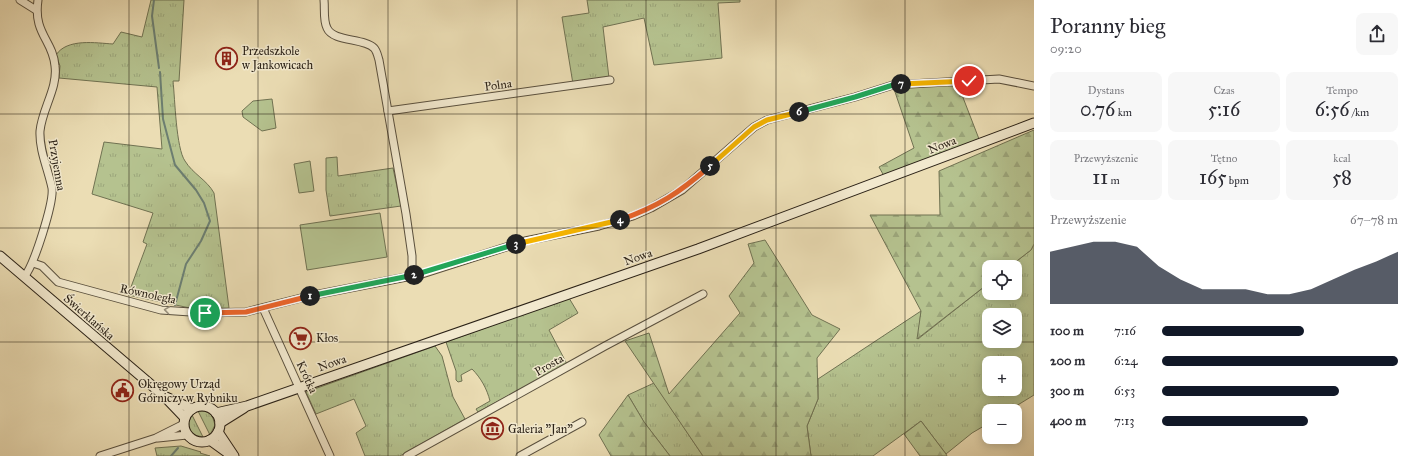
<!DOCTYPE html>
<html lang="pl">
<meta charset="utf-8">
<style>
body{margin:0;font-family:"IM FELL Great Primer",serif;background:#f7f7f7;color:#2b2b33;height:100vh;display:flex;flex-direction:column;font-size:15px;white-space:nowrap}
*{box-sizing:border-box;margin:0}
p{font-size:13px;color:#7c7c81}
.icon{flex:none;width:22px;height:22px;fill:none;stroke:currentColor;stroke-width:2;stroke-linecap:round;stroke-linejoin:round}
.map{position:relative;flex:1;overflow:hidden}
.drawer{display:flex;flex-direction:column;background:#fff;width:380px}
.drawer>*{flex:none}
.buttons{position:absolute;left:982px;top:260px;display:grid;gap:8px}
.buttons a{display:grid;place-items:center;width:40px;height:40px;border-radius:8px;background:#fff;box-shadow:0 2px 10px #0003;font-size:20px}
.pin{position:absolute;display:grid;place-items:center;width:34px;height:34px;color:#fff;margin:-17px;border:2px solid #fff;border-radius:50%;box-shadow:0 1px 4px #0007}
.km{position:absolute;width:20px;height:20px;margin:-10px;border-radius:50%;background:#222;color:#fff;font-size:11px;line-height:20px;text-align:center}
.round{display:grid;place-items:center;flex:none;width:42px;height:42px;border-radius:8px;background:#f7f7f7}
.headline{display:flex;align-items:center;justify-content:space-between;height:68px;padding:0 16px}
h1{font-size:22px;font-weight:600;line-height:30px}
.metrics{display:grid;grid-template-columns:repeat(3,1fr);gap:6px;height:68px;padding:4px 16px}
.metrics div{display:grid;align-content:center;border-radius:8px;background:#f7f7f7;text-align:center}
.metrics b{font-size:20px;font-weight:600}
.metrics small{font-size:11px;font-weight:400}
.metrics p{font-size:11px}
.chart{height:112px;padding:8px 16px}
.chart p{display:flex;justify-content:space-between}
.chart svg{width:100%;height:72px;margin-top:4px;fill:#111827;opacity:.7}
ul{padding:0 16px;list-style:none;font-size:13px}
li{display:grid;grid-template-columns:64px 48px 1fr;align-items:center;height:30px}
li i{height:10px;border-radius:5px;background:#111827}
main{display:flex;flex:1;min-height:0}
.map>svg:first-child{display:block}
.grass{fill:url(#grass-tufts);stroke:#707252;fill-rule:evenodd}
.forest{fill:url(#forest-firs);stroke:#707252}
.park{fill:#b5c28f;stroke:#707252}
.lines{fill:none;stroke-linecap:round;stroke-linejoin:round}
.stream{stroke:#6c7e71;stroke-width:2}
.street-casing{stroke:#5a503e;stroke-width:9}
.secondary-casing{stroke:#2a2116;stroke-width:11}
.street{stroke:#f2e9ce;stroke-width:7}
.secondary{stroke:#f2e9ce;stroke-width:9}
.oneway{stroke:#988f7b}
.split-1-casing{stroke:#fff;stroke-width:8}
.split-2-casing{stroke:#fff;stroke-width:8}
.split-3-casing{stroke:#fff;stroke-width:8}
.split-4-casing{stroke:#fff;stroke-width:8}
.split-5-casing{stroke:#fff;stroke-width:8}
.split-6-casing{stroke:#fff;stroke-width:8}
.split-7-casing{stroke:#fff;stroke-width:8}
.split-8-casing{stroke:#fff;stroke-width:8}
.split-1{stroke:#f0652b;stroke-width:5}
.split-2{stroke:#22a559;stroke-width:5}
.split-3{stroke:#22a559;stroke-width:5}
.split-4{stroke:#f5b400;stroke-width:5}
.split-5{stroke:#f0652b;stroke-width:5}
.split-6{stroke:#f5b400;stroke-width:5}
.split-7{stroke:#22a559;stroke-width:5}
.split-8{stroke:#f5b400;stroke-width:5}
.grid{fill:none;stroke:#2a2116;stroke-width:1;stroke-opacity:0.55}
.labels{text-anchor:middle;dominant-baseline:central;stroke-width:3;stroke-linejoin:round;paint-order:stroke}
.poi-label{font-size:12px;fill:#2a2116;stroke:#f2e9ce;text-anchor:start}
.street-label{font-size:12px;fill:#2a2116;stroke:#f2e9ce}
</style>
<main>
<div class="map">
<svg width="1034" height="456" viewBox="0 0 1034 456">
<defs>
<pattern id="grass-tufts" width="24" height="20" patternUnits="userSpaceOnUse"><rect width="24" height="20" fill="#b5c28f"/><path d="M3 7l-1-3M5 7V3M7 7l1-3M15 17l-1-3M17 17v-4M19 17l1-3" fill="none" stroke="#9ca67b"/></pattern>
<pattern id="forest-firs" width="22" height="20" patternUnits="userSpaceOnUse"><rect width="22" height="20" fill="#b5c28f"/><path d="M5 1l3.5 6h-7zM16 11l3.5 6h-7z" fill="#9ca67b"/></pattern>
</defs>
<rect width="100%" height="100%" fill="#ebddb4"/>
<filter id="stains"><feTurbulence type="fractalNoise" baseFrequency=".005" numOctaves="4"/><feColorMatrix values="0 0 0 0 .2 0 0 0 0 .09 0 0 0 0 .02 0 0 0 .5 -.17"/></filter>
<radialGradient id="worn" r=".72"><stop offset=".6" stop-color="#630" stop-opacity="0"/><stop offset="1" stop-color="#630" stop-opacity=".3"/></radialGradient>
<g class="grass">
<path d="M151 0H184L179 81H173C175 99 176 148 185 161 193 174 207 180 214 193L229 308H190L128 295 147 244 143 242 153 213 92 194 104 142 162 149 157 87 59 78 60 66 56 55C67 38 96 43 113 44L121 32 142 37Z"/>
<path d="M587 0H740V2L718 3 722 58 654 65 644 18 603 27 609 78 573 84 562 17 589 13Z"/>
<path d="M337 157 338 176 393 168 401 206 330 216 326 190V158Z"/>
<path d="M1034 244V395L1008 411H989V423L972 433 946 454 921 421 873 456H811L807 426 818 399V379L921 311 918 339 989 283V293H1015V267H1009L1031 250ZM989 315H1015V341H989ZM989 363H1015V389H989Z"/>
<path d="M569 298 578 313 549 330 567 364 478 412 476 409 490 401C487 389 481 378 472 369L461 375 462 381 458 382 456 380V371L446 342Z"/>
<path d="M435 346 442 356 453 397 465 419 400 456H365L356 433 366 426 354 399 316 414 306 392Z"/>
<path d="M654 383 703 456H670L644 422 628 395Z"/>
<path d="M198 411H205L212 415 215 425 210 435Z"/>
<path d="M192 415 203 437 194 435C188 429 187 422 192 415Z"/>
<path d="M181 446 201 452 200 453 210 456H157L155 448Z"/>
</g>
<g class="forest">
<path d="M957 82 979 139 884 176 879 167 914 148 894 89Z"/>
<path d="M1034 130V244L1031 250 1009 267H989V283L917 339 921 311 870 215H940L939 171Z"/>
<path d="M765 240 812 315 840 329 817 358 818 399 807 426 811 456H703L625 341 649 333 669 394 740 313 729 296 754 263 748 244Z"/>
<path d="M628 395 644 422 670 456H611L599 435Z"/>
<path d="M921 421 946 454 947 456H920L904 434Z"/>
</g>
<g class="park">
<path d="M272 99 276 128 262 131 243 117 242 111 253 101Z"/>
<path d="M310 161 314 191 299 193 294 164Z"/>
<path d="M380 213 387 257 307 270 300 225Z"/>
</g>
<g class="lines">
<g class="stream">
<path d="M154 0 152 16 159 68"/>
<path d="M160 72 163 119 175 165 196 190 204 203 210 221 201 241 186 264 175 305"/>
<path d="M171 456 178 448"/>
</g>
<defs>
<g id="street">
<path d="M20 0 36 10"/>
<path d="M324 0C325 9 323 20 327 28 333 42 364 38 374 48 377 51 378 57 379 60L406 214 412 256V276"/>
<path d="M388 111 610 80"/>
<path d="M33 263 42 266 58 282 161 310 205 313 246 312 309 296 422 274 525 241 599 226 633 216 651 208 682 190 754 127 767 120 855 97 893 85 999 79 1034 86"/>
<path d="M24 277C34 266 54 202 52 188 48 169 39 150 40 131 42 109 58 88 55 66 53 40 33 34 38 0"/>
<path d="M263 308 330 456"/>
<path d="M158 438 187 435"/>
<path d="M100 456 156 438 184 424"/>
<path d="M407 456 605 346 703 294"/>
<path d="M520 456 582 422"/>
</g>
<g id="secondary">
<path d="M0 256 163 395 185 418"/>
<path d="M164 396 192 409"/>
<circle cx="202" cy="424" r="18"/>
<path d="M216 413 247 406 698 249 1034 123"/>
<path d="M220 423 244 408"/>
<path d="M218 432 234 456"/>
<path d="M210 440 232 456"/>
</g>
</defs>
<use href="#street" class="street-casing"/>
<use href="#secondary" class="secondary-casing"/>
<use href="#street" class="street"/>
<use href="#secondary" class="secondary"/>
</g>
<defs><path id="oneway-chevron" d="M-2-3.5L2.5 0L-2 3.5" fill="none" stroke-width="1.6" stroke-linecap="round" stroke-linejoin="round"/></defs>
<use class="oneway" href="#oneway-chevron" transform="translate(167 310) rotate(-172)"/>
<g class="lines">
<defs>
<path id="split-1" d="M205 313 246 312 310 296"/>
<path id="split-2" d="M310 296 414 275"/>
<path id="split-3" d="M414 275 516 244"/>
<path id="split-4" d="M516 244 620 220"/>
<path id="split-5" d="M620 220C659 206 679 193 710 166"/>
<path id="split-6" d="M710 166 754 127 767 120 799 112"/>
<path id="split-7" d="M799 112 855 97 893 85 901 84"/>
<path id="split-8" d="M901 84 969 81"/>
</defs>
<use href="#split-1" class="split-1-casing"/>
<use href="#split-2" class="split-2-casing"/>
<use href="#split-3" class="split-3-casing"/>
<use href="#split-4" class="split-4-casing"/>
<use href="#split-5" class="split-5-casing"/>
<use href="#split-6" class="split-6-casing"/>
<use href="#split-7" class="split-7-casing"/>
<use href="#split-8" class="split-8-casing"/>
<use href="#split-1" class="split-1"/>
<use href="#split-2" class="split-2"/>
<use href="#split-3" class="split-3"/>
<use href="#split-4" class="split-4"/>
<use href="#split-5" class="split-5"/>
<use href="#split-6" class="split-6"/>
<use href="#split-7" class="split-7"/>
<use href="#split-8" class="split-8"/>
</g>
<path class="grid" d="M129 0V456M258 0V456M388 0V456M517 0V456M646 0V456M776 0V456M905 0V456M0 114H1034M0 228H1034M0 342H1034"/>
<defs>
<symbol id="building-ring" viewBox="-11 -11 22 22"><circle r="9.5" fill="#f2e9ce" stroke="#8f2418" stroke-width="1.5"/><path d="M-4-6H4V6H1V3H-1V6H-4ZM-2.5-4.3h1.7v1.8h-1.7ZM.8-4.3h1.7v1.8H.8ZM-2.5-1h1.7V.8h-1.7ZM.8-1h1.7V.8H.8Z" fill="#8f2418"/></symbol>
<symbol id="supermarket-ring" viewBox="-11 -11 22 22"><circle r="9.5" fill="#f2e9ce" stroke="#8f2418" stroke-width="1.5"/><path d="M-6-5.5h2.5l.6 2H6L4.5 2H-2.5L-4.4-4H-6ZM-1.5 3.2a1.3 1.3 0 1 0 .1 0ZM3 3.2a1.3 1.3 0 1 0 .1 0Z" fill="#8f2418"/></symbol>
<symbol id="civic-ring" viewBox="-11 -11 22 22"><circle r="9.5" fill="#f2e9ce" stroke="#8f2418" stroke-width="1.5"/><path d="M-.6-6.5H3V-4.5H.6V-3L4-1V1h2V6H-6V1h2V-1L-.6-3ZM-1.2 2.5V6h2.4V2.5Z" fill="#8f2418"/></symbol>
<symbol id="museum-ring" viewBox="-11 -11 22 22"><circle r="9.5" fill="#f2e9ce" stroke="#8f2418" stroke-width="1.5"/><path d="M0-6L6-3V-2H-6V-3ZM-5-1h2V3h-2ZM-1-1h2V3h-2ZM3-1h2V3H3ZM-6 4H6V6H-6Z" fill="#8f2418"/></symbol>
</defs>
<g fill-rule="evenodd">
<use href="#building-ring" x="214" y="46" width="25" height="25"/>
<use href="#supermarket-ring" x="288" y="326" width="25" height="25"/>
<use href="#civic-ring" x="110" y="378" width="25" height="25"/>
<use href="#museum-ring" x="480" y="416" width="25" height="25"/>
</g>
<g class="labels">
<g class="poi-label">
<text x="242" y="51">Przedszkole<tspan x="242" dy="14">w Jankowicach</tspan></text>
<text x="316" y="338">Kłos</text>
<text x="138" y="384">Okręgowy Urząd<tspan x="138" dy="14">Górniczy w Rybniku</tspan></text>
<text x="508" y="429">Galeria "Jan"</text>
</g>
<g class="street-label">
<text transform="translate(498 85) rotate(-8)">Polna</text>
<text transform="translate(942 145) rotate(-21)">Nowa</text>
<text transform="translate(57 165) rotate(80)">Przyjemna</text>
<text transform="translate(638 257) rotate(-19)">Nowa</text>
<text transform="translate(148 294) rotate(12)">Równoległa</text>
<text transform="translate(89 317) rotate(41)">Świerklańska</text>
<text transform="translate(332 363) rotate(-19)">Nowa</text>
<text transform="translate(549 365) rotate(-30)">Prosta</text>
<text transform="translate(307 377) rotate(65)">Krótka</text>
</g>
</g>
<rect width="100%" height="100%" filter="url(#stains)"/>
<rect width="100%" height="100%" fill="url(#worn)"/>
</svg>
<div class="buttons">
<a><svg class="icon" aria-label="locate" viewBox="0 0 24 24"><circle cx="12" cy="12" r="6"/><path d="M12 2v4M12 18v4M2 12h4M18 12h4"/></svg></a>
<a><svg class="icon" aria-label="layers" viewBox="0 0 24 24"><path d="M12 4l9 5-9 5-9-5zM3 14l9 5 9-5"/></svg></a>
<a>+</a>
<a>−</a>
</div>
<div class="pin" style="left:205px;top:313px;background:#1e9e55"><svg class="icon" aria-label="arrive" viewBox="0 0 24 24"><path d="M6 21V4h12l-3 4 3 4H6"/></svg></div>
<div class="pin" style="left:969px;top:81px;background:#d93025"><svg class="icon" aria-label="check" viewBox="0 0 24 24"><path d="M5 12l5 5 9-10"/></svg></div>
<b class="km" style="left:310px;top:296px">1</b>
<b class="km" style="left:414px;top:275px">2</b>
<b class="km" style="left:516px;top:244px">3</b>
<b class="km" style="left:620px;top:220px">4</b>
<b class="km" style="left:710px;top:166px">5</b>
<b class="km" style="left:799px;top:112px">6</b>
<b class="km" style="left:901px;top:84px">7</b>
</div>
<section class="drawer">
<div class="headline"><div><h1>Poranny bieg</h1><p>09:20</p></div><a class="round"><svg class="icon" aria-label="share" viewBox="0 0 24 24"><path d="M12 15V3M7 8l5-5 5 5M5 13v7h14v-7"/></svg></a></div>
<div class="metrics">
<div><p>Dystans</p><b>0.76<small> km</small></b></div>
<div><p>Czas</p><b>5:16</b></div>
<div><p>Tempo</p><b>6:56<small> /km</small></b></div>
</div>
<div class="metrics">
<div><p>Przewyższenie</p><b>11<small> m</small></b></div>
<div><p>Tętno</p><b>165<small> bpm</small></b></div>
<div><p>kcal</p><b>58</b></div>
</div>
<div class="chart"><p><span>Przewyższenie</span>67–78 m</p>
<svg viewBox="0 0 160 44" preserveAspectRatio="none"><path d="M0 44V12L10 9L20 6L30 6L40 9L50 21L60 29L70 35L80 35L90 35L100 38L110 38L120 35L130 29L140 23L150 18L160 12V44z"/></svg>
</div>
<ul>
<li><b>100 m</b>7:16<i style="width:60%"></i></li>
<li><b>200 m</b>6:24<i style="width:100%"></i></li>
<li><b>300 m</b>6:53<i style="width:75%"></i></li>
<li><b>400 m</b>7:13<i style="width:62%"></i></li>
</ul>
</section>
</main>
